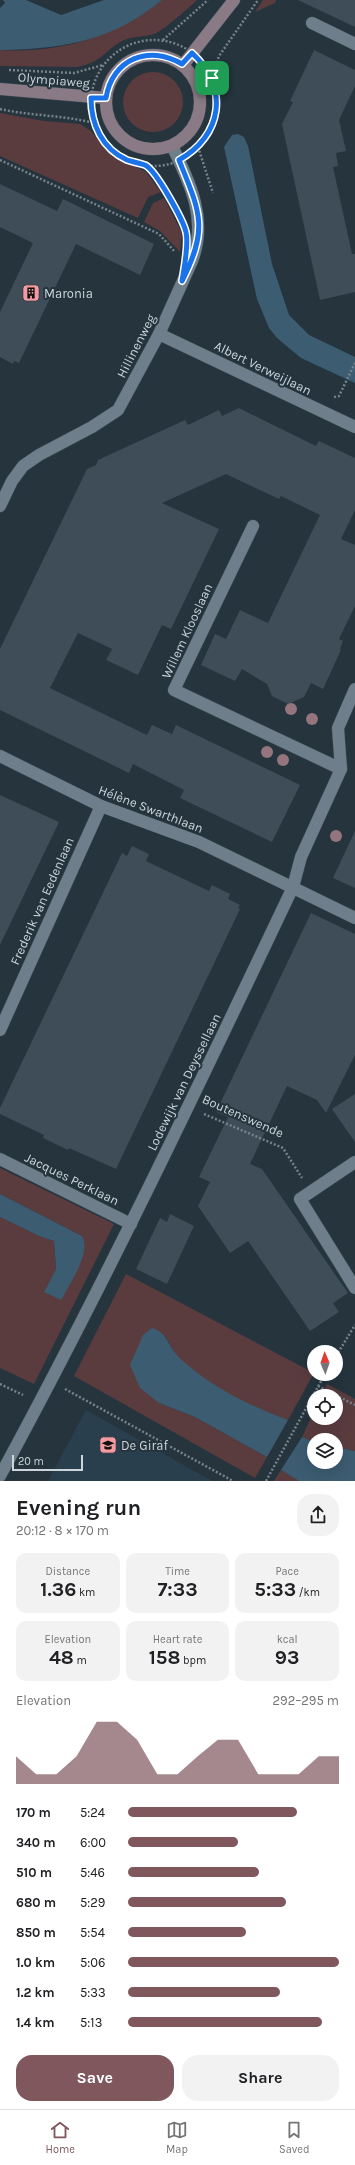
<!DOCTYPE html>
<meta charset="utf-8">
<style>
body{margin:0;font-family:Karla,sans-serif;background:#f2f2f2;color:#202124;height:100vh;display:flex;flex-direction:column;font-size:15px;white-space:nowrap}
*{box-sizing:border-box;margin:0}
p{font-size:13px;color:#757577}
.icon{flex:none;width:22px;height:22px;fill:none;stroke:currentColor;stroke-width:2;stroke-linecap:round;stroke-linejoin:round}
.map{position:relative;height:1481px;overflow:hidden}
.side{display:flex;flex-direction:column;background:#fff;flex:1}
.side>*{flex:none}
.needle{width:26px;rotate:358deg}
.controls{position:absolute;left:307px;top:1345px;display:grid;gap:8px}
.controls a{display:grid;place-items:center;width:36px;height:36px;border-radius:50%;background:#fff;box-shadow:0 4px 16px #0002;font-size:20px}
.scale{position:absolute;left:12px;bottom:10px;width:71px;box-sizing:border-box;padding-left:4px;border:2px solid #ccd5db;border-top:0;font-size:11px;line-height:14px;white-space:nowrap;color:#ccd5db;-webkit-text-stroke:3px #25343d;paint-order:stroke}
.pin{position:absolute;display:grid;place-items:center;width:34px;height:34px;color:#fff;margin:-17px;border-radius:8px;box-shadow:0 2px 6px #0006}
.round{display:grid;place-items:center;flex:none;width:42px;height:42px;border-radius:16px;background:#f2f2f2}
.headline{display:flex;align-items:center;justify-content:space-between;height:68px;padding:0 16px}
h1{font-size:22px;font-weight:700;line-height:30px}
.figures{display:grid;grid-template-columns:repeat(3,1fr);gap:6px;height:68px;padding:4px 16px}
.figures div{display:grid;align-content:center;border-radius:10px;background:#f2f2f2;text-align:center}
.figures b{font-size:20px;font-weight:700}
.figures small{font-size:11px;font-weight:400}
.figures p{font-size:11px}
.chart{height:112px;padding:8px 16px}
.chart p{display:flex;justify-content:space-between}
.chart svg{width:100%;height:72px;margin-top:4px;fill:#7f575d;opacity:.7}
.cta{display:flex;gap:8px;margin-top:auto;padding:8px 16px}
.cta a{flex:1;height:46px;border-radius:16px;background:#7f575d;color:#fff;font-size:16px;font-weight:700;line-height:46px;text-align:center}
.cta a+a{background:#f2f2f2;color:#202124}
ul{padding:0 16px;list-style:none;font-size:13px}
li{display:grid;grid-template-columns:64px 48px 1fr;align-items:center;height:30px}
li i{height:10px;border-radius:5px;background:#7f575d}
.dock{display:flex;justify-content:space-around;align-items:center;height:56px;border-top:1px solid #e0e0e0;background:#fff;font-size:11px;color:#757577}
.dock a{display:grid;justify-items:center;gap:2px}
.dock .selected{color:#7f575d}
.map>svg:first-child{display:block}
.built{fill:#2a3f4d}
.green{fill:#5a3c3f}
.water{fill:#3c5c71}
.building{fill:#3e4d57}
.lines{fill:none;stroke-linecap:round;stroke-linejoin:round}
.street-casing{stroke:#424f57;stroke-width:13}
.secondary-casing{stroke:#424f57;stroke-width:13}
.path{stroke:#77838b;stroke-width:2.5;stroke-dasharray:2 2;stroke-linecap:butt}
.street{stroke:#6e7e8a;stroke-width:12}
.secondary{stroke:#897a86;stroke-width:12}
.tree{fill:#94757c}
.route-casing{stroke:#fff;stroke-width:8}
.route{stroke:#1a73e8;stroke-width:5}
.labels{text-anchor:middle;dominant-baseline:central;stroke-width:4;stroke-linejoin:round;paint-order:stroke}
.street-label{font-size:13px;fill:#ccd5db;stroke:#25343d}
.poi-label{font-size:13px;fill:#ccd5db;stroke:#25343d;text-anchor:start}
</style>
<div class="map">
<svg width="355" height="1481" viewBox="0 0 355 1481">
<rect width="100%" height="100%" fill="#25343d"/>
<path class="built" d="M86 1410 212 1481H48Z"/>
<g class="green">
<path d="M162 0H197C191 6 160 33 154 34 143 37 132 36 122 41 103 52 102 62 77 67L0 66V50C58 54 116 37 162 0Z"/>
<path d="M263 0H276L275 3 255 12Z"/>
<circle cx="153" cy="102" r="30"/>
<path d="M0 113 44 121 80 124 91 131 105 149 114 156 146 172 161 192 148 197 138 218 0 156Z"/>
<path d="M164 198 182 233 180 252 160 231 144 222 153 203Z"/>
<path d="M0 1168 114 1224 34 1384 0 1368V1217L39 1236 54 1241 56 1269 44 1292 82 1236 0 1194Z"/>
<path d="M126 1274 314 1373 288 1420C250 1406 203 1386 176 1355 172 1349 169 1342 165 1336L159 1403 195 1417 267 1457 255 1478 74 1376Z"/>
<path d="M327 1384 355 1399V1451L336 1447V1440H314V1442L302 1437 314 1411V1418H336V1396H321Z"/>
<path d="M281 1470 299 1481H274Z"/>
</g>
<g class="water">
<path d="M3 0H26L61 15 104 0H162C113 40 68 48 7 50H0V8L5 3Z"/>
<path d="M238 134 244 137 248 146 272 264 289 315 309 335 355 357V383L301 358 277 338 269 328 257 299 224 147 232 135Z"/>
<path d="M0 1194 82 1236C92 1252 69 1285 61 1300L44 1292 56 1269 54 1241 39 1236 0 1217Z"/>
<path d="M152 1328C166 1332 168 1344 176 1354 181 1360 189 1366 195 1371 223 1393 254 1407 288 1420L267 1457 195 1417 159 1403 140 1388 130 1365 143 1335Z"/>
<path d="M302 1437 314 1442V1462H336V1447L355 1451V1481H299L281 1470Z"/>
</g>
<g class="building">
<path d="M298 0H355V27Z"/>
<path d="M314 50 355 70V86L339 120 346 151 336 153 338 166 333 167 352 254H355V292L320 300 282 124 293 102 290 101Z"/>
<path d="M0 184 57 211 63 199 154 244 140 275 76 244 19 363 14 361 13 364 0 357V312L33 243 0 227Z"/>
<path d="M239 408 316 446 319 441 355 458V510L341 539 355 545V606L339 639 343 641 340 649 341 650 323 689 311 683 304 697 288 704 272 696 267 684 242 669 235 681 201 665 215 634 226 639 240 610 268 623 320 515 281 496 279 499 226 474 162 503 219 529 171 629 162 625 138 675 106 660 112 649 78 633 50 688 147 735 152 725 172 734 176 725 300 785 272 842 180 798 184 790 133 764 129 773 0 710V649L87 469 96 465 98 460 185 420 188 425 219 410 222 416Z"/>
<path d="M0 795 59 822 0 945Z"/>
<path d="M355 831V888L333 878Z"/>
<path d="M132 846 149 854 146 861 209 891 212 885 230 894 228 899 240 905 238 908 240 909 116 1169 69 1148 68 1150 43 1138 44 1135 0 1114V1108L122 853 127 856Z"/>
<path d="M311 913 355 934V1055L326 1113 317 1100 287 1086 250 1164 262 1169 348 1293 333 1303 339 1312 310 1331 248 1241 230 1253 198 1206 210 1182 199 1177 228 1117 216 1112Z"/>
<path d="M355 1094V1142L332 1109Z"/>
<path d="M170 1214 194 1226 167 1284 136 1269 160 1218 167 1222Z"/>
</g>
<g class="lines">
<defs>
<g id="street">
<path d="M312 23 355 44"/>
<path d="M159 334 355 427"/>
<path d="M0 506 12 481 23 466 39 455 92 427 118 410 159 334 192 261C208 219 190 183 172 146"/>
<path d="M253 526 174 690 341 769"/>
<path d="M0 756 101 806 199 842 355 918"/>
<path d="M0 1030 101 806"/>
<path d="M0 1159 131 1224"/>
<path d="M355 1162 300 1199 355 1288"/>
<path d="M0 1476C105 1283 199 1085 293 887L301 857 341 769 338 728 355 689"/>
</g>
<g id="secondary">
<circle cx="153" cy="102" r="47"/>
<path d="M183 65 234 0"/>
<path d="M0 89 106 98"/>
</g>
</defs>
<use href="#street" class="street-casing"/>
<use href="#secondary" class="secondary-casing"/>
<g class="path">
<path d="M163 40 208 0"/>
<circle cx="154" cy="103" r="63"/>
<path d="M9 70 74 73 103 65"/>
<path d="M212 78 219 56 258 0"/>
<path d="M0 109C31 116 63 115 94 123"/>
<path d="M198 147 213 193"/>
<path d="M0 160 159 234 175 252"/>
<path d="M146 166 156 175 177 215"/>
<path d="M334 397 339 396 355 363"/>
<path d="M204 1114 283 1148 302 1178"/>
<path d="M336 1356 355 1325"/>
<path d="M0 1384 23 1395"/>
<path d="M318 1386 355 1405"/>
<path d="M65 1389 233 1481"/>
<path d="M266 1481 325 1374"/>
</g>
<use href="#street" class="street"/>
<use href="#secondary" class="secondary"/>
</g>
<g class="tree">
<circle cx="291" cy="709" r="6"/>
<circle cx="312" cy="719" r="6"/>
<circle cx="267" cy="752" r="6"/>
<circle cx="283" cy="760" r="6"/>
<circle cx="336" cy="836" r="6"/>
</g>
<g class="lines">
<defs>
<path id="route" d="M192 53C230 88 222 136 179 160 200 212 209 228 182 281 184 268 189 245 186 232 183 220 156 170 145 165 139 163 133 162 127 160 102 149 91 124 91 98H106C112 59 149 44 182 64Z"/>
</defs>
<use href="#route" class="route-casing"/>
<use href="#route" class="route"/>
</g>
<defs>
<symbol id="building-square" viewBox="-11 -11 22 22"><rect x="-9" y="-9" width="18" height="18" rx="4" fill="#f49aa3" stroke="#25343d"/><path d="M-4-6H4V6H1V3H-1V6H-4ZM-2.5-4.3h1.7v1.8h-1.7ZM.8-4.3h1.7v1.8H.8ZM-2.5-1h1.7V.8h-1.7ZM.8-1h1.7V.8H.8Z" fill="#111"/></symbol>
<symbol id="school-square" viewBox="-11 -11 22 22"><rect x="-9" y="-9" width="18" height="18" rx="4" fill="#f49aa3" stroke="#25343d"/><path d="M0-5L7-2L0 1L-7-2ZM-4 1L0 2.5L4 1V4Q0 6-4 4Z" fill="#111"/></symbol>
</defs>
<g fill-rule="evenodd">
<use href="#building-square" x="21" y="283" width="20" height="20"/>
<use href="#school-square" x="98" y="1435" width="20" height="20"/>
</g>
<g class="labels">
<g class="street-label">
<text transform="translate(54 80) rotate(5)">Olympiaweg</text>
<text transform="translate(136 346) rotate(-63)">Hillinenweg</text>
<text transform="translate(263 368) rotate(26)">Albert Verweijlaan</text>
<text transform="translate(187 631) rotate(-65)">Willem Klooslaan</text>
<text transform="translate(151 809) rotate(21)">Hélène Swarthlaan</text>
<text transform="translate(42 901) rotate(-66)">Frederik van Eedenlaan</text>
<text transform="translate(184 1082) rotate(-64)">Lodewijk van Deyssellaan</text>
<text transform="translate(243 1116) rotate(24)">Boutenswende</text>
<text transform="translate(72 1179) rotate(26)">Jacques Perklaan</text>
</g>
<g class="poi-label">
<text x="44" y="293">Maronia</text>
<text x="121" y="1445">De Giraf</text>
</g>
</g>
</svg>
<div class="controls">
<a><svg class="needle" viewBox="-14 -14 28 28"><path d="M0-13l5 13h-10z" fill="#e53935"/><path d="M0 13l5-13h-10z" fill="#757577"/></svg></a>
<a><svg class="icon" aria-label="locate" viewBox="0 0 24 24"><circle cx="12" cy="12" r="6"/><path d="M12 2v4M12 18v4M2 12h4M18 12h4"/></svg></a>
<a><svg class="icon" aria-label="layers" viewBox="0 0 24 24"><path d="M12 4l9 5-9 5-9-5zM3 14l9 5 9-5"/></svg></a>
</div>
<div class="scale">20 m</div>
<div class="pin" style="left:212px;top:78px;background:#1e9e55"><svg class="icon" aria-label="arrive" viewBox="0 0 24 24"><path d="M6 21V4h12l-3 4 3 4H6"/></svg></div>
</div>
<section class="side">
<div class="headline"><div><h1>Evening run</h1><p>20:12 · 8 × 170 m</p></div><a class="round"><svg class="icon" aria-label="share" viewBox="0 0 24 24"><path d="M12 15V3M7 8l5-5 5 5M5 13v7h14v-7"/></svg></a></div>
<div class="figures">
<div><p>Distance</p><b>1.36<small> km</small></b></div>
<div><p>Time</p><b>7:33</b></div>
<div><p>Pace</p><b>5:33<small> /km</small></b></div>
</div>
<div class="figures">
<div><p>Elevation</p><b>48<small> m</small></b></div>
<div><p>Heart rate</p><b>158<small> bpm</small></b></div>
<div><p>kcal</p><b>93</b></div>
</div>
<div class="chart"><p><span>Elevation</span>292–295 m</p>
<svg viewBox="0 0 160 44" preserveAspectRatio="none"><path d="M0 44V27L10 38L20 38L30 27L40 6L50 6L60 17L70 38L80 38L90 27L100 17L110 17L120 38L130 38L140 38L150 27L160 27V44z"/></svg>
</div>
<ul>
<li><b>170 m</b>5:24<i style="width:80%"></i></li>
<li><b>340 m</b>6:00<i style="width:52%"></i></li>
<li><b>510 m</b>5:46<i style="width:62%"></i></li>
<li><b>680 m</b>5:29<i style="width:75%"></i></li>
<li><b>850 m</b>5:54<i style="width:56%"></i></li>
<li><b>1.0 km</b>5:06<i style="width:100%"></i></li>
<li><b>1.2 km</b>5:33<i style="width:72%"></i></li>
<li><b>1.4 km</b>5:13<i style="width:92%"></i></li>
</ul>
<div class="cta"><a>Save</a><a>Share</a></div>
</section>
<nav class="dock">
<a class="selected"><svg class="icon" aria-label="home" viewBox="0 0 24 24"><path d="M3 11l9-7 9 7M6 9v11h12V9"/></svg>Home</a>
<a><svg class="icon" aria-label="map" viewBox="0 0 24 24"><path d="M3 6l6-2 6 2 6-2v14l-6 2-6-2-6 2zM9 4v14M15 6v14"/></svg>Map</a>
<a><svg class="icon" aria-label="saved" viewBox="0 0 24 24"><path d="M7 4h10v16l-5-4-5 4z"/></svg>Saved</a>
</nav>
